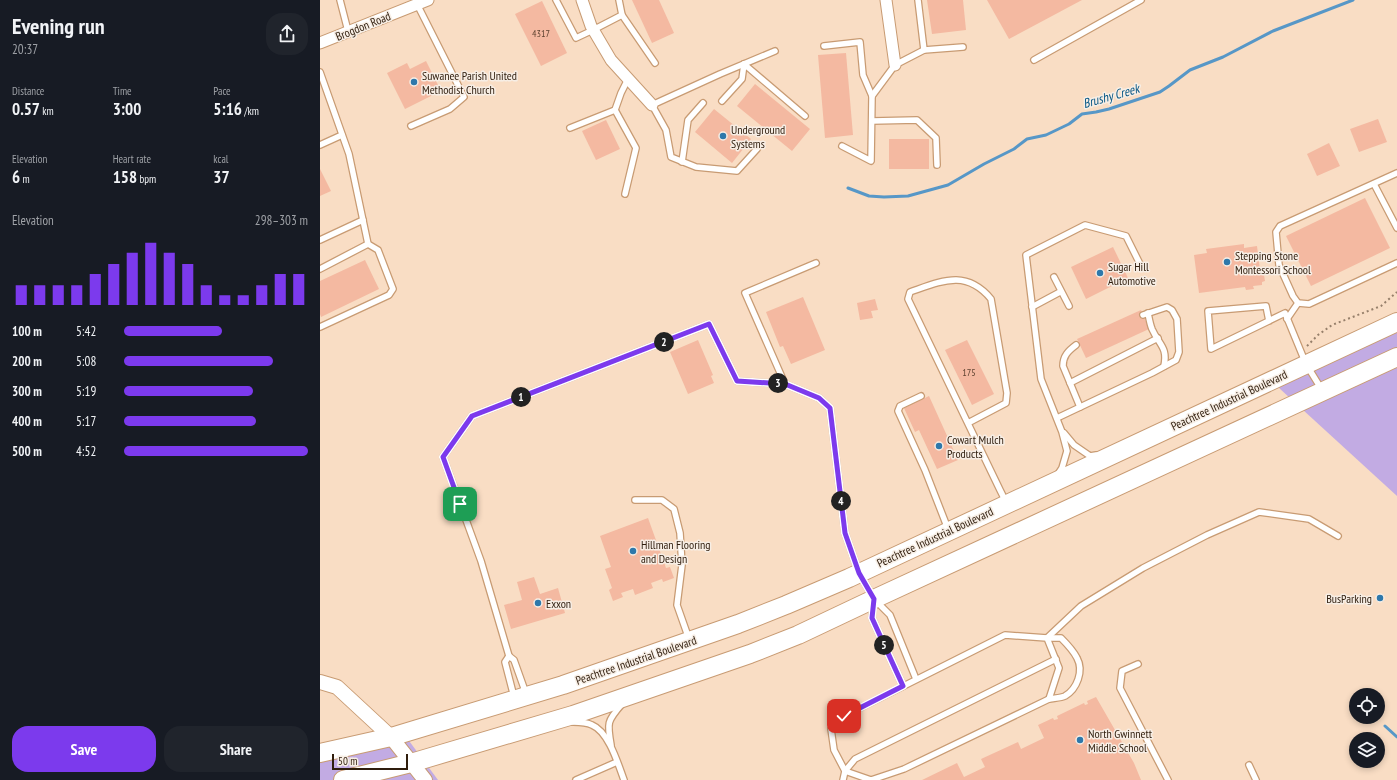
<!DOCTYPE html>
<meta charset="utf-8">
<style>
body{margin:0;font-family:"PT Sans Narrow",sans-serif;background:#20242c;color:#f1f3f6;height:100vh;display:flex;flex-direction:column;font-size:15px;white-space:nowrap}
*{box-sizing:border-box;margin:0}
p{font-size:13px;color:#9ea1a6}
.icon{flex:none;width:22px;height:22px;fill:none;stroke:currentColor;stroke-width:2;stroke-linecap:round;stroke-linejoin:round}
.map{position:relative;flex:1;overflow:hidden}
.sheet{display:flex;flex-direction:column;background:#171b24;width:320px}
.sheet>*{flex:none}
.buttons{position:absolute;left:1029px;top:688px;display:grid;gap:8px}
.buttons a{display:grid;place-items:center;width:36px;height:36px;border-radius:50%;background:#171b24;box-shadow:0 2px 6px #0003;font-size:20px}
.scale{position:absolute;left:12px;bottom:10px;width:76px;box-sizing:border-box;padding-left:4px;border:2px solid #2f1d0d;border-top:0;font-size:11px;line-height:14px;white-space:nowrap;color:#2f1d0d;-webkit-text-stroke:3px #f7eee5;paint-order:stroke}
.pin{position:absolute;display:grid;place-items:center;width:34px;height:34px;color:#fff;margin:-17px;border-radius:8px;box-shadow:0 2px 6px #0006}
.km{position:absolute;width:20px;height:20px;margin:-10px;border-radius:50%;background:#222;color:#fff;font-size:11px;line-height:20px;text-align:center}
.round{display:grid;place-items:center;flex:none;width:42px;height:42px;border-radius:16px;background:#20242c}
.head{display:flex;align-items:center;justify-content:space-between;height:68px;padding:0 12px}
h1{font-size:22px;font-weight:600;line-height:30px}
.figures{display:grid;grid-template-columns:repeat(3,1fr);gap:6px;height:68px;padding:4px 12px}
.figures div{display:grid;align-content:center}
.figures b{font-size:17px;font-weight:600}
.figures small{font-size:11px;font-weight:400}
.figures p{font-size:11px}
.chart{height:112px;padding:8px 12px}
.chart p{display:flex;justify-content:space-between}
.chart svg{width:100%;height:72px;margin-top:4px;stroke:#7c3aed;stroke-width:6}
.action{display:flex;gap:8px;margin-top:auto;padding:8px 12px}
.action a{flex:1;height:46px;border-radius:16px;background:#7c3aed;color:#fff;font-size:16px;font-weight:600;line-height:46px;text-align:center}
.action a+a{background:#20242c;color:#f1f3f6}
ul{padding:0 12px;list-style:none;font-size:13px}
li{display:grid;grid-template-columns:64px 48px 1fr;align-items:center;height:30px}
li i{height:10px;border-radius:5px;background:#7c3aed}
main{display:flex;flex:1;min-height:0}
.map>svg:first-child{display:block}
.green{fill:#c2abe3}
.lines{fill:none;stroke-linecap:round;stroke-linejoin:round}
.stream{stroke:#5797c7;stroke-width:3}
.building{fill:#f4b9a1}
.service-casing{stroke:#c89b73;stroke-width:8}
.minor-casing{stroke:#c89b73;stroke-width:13}
.tertiary-casing{stroke:#c89b73;stroke-width:16}
.trunk-casing{stroke:#c89b73;stroke-width:20}
.path{stroke:#967f6a;stroke-width:2;stroke-dasharray:2 3;stroke-linecap:butt}
.service{stroke:#fff;stroke-width:5.5}
.minor{stroke:#fff;stroke-width:11}
.tertiary{stroke:#fff;stroke-width:14}
.trunk{stroke:#fff;stroke-width:18}
.route-casing{stroke:#fff;stroke-width:8}
.route{stroke:#7c3aed;stroke-width:5}
.poi-dot{fill:#2e78ab;stroke:#f7eee5;stroke-width:1.5}
.labels{text-anchor:middle;dominant-baseline:central;stroke-width:3;stroke-linejoin:round;paint-order:stroke}
.number-label{font-size:10px;fill:#604432}
.street-label{font-size:12px;fill:#2f1d0d;stroke:#f7eee5}
.poi-label{font-size:12px;fill:#2f1d0d;stroke:#f7eee5;text-anchor:start}
.water-label{font-size:13px;font-style:italic;fill:#085785;stroke:#f7eee5}
</style>
<main>
<section class="sheet">
<div class="head"><div><h1>Evening run</h1><p>20:37</p></div><a class="round"><svg class="icon" aria-label="share" viewBox="0 0 24 24"><path d="M12 15V3M7 8l5-5 5 5M5 13v7h14v-7"/></svg></a></div>
<div class="figures">
<div><p>Distance</p><b>0.57<small> km</small></b></div>
<div><p>Time</p><b>3:00</b></div>
<div><p>Pace</p><b>5:16<small> /km</small></b></div>
</div>
<div class="figures">
<div><p>Elevation</p><b>6<small> m</small></b></div>
<div><p>Heart rate</p><b>158<small> bpm</small></b></div>
<div><p>kcal</p><b>37</b></div>
</div>
<div class="chart"><p><span>Elevation</span>298–303 m</p>
<svg viewBox="0 0 160 44" preserveAspectRatio="none"><path d="M5 44V32M15 44V32M25 44V32M35 44V32M45 44V25M55 44V19M65 44V12M75 44V6M85 44V12M95 44V19M105 44V32M115 44V38M125 44V38M135 44V32M145 44V25M155 44V25"/></svg>
</div>
<ul>
<li><b>100 m</b>5:42<i style="width:53%"></i></li>
<li><b>200 m</b>5:08<i style="width:81%"></i></li>
<li><b>300 m</b>5:19<i style="width:70%"></i></li>
<li><b>400 m</b>5:17<i style="width:72%"></i></li>
<li><b>500 m</b>4:52<i style="width:100%"></i></li>
</ul>
<div class="action"><a>Save</a><a>Share</a></div>
</section>
<div class="map">
<svg width="1077" height="780" viewBox="0 0 1077 780">
<rect width="100%" height="100%" fill="#f9ddc4"/>
<g class="green">
<path d="M1077 319V496L947 377Z"/>
<path d="M81 730 118 780H0V751Z"/>
</g>
<g class="lines">
<g class="stream">
<path d="M528 188 549 196 564 197 588 196 628 185 664 164 694 149 707 139 726 135 749 124 762 114 776 112 789 109 840 92 849 86 870 70 903 57 953 31 1033 0"/>
<path d="M1065 726 1077 737"/>
</g>
</g>
<g class="building">
<path d="M312 0H339L354 33 332 43Z"/>
<path d="M607 0H643L646 30 612 34Z"/>
<path d="M667 0H762L689 39Z"/>
<path d="M222 1 247 53 221 66 195 14Z"/>
<path d="M526 53 533 135 505 138 498 55Z"/>
<path d="M106 61 121 91 85 109 67 73 87 63 90 69Z"/>
<path d="M435 84 490 129 472 151 417 106Z"/>
<path d="M394 109 431 139 412 163 375 132Z"/>
<path d="M1058 119 1067 142 1039 152 1030 129Z"/>
<path d="M286 120 300 149 276 160 262 131Z"/>
<rect x="569" y="139" width="40" height="30"/>
<path d="M1009 143 1020 166 997 176 987 154Z"/>
<path d="M0 169 11 191 0 196Z"/>
<path d="M1045 198 1070 248 991 286 966 236Z"/>
<path d="M924 244V248L937 246 940 270 943 269 945 281 942 282V285L933 286 934 289 926 290 925 287 879 293 874 255 887 253 886 249Z"/>
<path d="M793 247 808 278 766 299 751 267Z"/>
<path d="M45 260 59 289 1 317 0 314V281Z"/>
<path d="M483 297 505 350 471 364 463 346 460 347 446 312Z"/>
<path d="M555 299 558 310 551 311 553 318 540 320 537 303Z"/>
<path d="M821 310 829 329 766 358 757 339Z"/>
<path d="M378 340 393 375 391 376 394 383 368 394 350 352Z"/>
<path d="M647 340 674 394 652 405 625 350Z"/>
<path d="M609 396 638 460 617 469 599 430 595 432 584 408Z"/>
<path d="M328 518 346 568 350 567 354 578 343 582 342 579 331 583 333 588 315 595 313 589 301 593 303 597 293 601 289 590 292 588 285 569 291 567 280 536Z"/>
<path d="M214 577 220 594 238 588 245 613 191 629 184 605 202 600 197 582Z"/>
<path d="M776 697 814 763 821 780H602L637 763 644 777 665 767 661 759 698 742 701 749 724 738 718 725 733 718 734 720 738 719 737 716 764 703 765 705 768 704 767 701Z"/>
</g>
<g class="lines">
<defs>
<g id="service">
<path d="M20 0 28 31"/>
<path d="M236 0 256 38 273 30 302 15 299 0"/>
<path d="M598 0 604 50"/>
<path d="M302 15 335 63"/>
<path d="M504 46 540 42 543 75 552 96"/>
<path d="M714 60 821 0"/>
<path d="M424 64 485 116"/>
<path d="M0 72 29 154 48 244 58 250 73 289 69 295 0 327"/>
<path d="M402 101 422 79 424 64"/>
<path d="M295 110 316 148 305 194"/>
<path d="M552 121 597 120 616 138 617 165"/>
<path d="M91 126 130 109 144 97 97 4"/>
<path d="M250 128 295 110 301 93 308 79"/>
<path d="M0 145 22 135"/>
<path d="M522 146 551 161 552 96 575 65 604 50 643 47"/>
<path d="M437 149 417 171 376 167 351 157 346 130 332 105 400 74 455 51"/>
<path d="M362 162 368 120 383 103"/>
<path d="M1077 173 960 226 956 232 959 265 973 296 978 303 989 304 1077 263"/>
<path d="M1054 184 1077 228"/>
<path d="M0 240 43 220"/>
<path d="M496 263 425 293 465 384 499 398 510 408 525 533 539 573 554 599 570 615 596 679"/>
<path d="M0 269 48 244"/>
<path d="M734 277 749 306"/>
<path d="M712 307 740 292"/>
<path d="M828 313C829 318 830 324 832 329 839 345 848 347 844 366"/>
<path d="M967 319 978 303"/>
<path d="M949 321 946 306 888 311 891 349 965 313 986 364 1002 390"/>
<path d="M756 345C748 351 743 356 743 366L760 407"/>
<path d="M750 383 838 338"/>
<path d="M601 396 580 406 578 411 605 470 628 529"/>
<path d="M737 418 832 373 856 360 859 352 857 319 852 310 847 307 823 315"/>
<path d="M648 423 686 403 687 393 671 299C646 269 622 281 590 292L588 299 680 490 686 502"/>
<path d="M744 433 754 445 770 456 776 455"/>
<path d="M738 474 742 468 747 451 742 432 721 379 706 255 765 225 806 236 820 264"/>
<path d="M315 500H342L354 509 360 533 362 565 357 605 369 639"/>
<path d="M553 603 552 618 583 686"/>
<path d="M685 635 727 638 739 668 729 699 584 769 551 780 525 771 514 750 511 729 524 716Z"/>
<path d="M727 638 761 606 823 568 887 535 939 512 989 519 1018 536"/>
<path d="M727 638H741C747 644 753 650 757 658 764 671 757 689 745 696 741 698 734 698 729 699"/>
<path d="M189 656 161 561 123 457 152 416 389 324 417 381 465 384"/>
<path d="M189 656 194 660 204 688 200 698 193 693 185 662Z"/>
<path d="M818 664 802 671 800 688 848 780"/>
<path d="M253 722C260 722 266 722 272 725 289 732 298 764 304 780"/>
<path d="M291 745C287 723 287 721 302 704"/>
<path d="M929 765 936 780"/>
<path d="M256 780 297 762"/>
<path d="M523 780 525 771 535 759 736 659"/>
</g>
<g id="minor">
<path d="M262 0 271 26 291 60 332 105"/>
<path d="M566 0 575 65"/>
<path d="M0 43 108 0"/>
</g>
<path id="tertiary" d="M0 682 17 687 71 737 105 780"/>
<g id="trunk">
<path d="M0 753 71 737 243 685 418 624 466 605 529 578 1077 322"/>
<path d="M23 780 91 763 253 715 430 654 478 635 554 599 1077 357"/>
</g>
</defs>
<use href="#service" class="service-casing"/>
<use href="#minor" class="minor-casing"/>
<use href="#tertiary" class="tertiary-casing"/>
<use href="#trunk" class="trunk-casing"/>
<path class="path" d="M987 346 998 335 1012 325 1061 306 1077 292"/>
<use href="#service" class="service"/>
<use href="#minor" class="minor"/>
<use href="#tertiary" class="tertiary"/>
<use href="#trunk" class="trunk"/>
</g>
<g class="lines">
<defs>
<path id="route" d="M140 504 123 457 152 416 389 324 417 381 465 384 499 398 510 408 525 533 539 573 554 599 552 618 583 686 524 716"/>
</defs>
<use href="#route" class="route-casing"/>
<use href="#route" class="route"/>
</g>
<g class="poi-dot">
<circle cx="94" cy="82" r="4"/>
<circle cx="403" cy="136" r="4"/>
<circle cx="907" cy="262" r="4"/>
<circle cx="780" cy="273" r="4"/>
<circle cx="619" cy="446" r="4"/>
<circle cx="313" cy="551" r="4"/>
<circle cx="1060" cy="598" r="4"/>
<circle cx="218" cy="603" r="4"/>
<circle cx="760" cy="740" r="4"/>
</g>
<g class="labels">
<g class="number-label">
<text x="221" y="33">4317</text>
<text x="649" y="372">175</text>
</g>
<g class="street-label">
<text transform="translate(43 26) rotate(-22)">Brogdon Road</text>
<text transform="translate(909 400) rotate(-25)">Peachtree Industrial Boulevard</text>
<text transform="translate(615 537) rotate(-25)">Peachtree Industrial Boulevard</text>
<text transform="translate(316 660) rotate(-19)">Peachtree Industrial Boulevard</text>
</g>
<g class="poi-label">
<text x="102" y="75">Suwanee Parish United<tspan x="102" dy="14">Methodist Church</tspan></text>
<text x="411" y="129">Underground<tspan x="411" dy="14">Systems</tspan></text>
<text x="915" y="255">Stepping Stone<tspan x="915" dy="14">Montessori School</tspan></text>
<text x="788" y="266">Sugar Hill<tspan x="788" dy="14">Automotive</tspan></text>
<text x="627" y="439">Cowart Mulch<tspan x="627" dy="14">Products</tspan></text>
<text x="321" y="544">Hillman Flooring<tspan x="321" dy="14">and Design</tspan></text>
<text x="1052" y="598" text-anchor="end">BusParking</text>
<text x="226" y="603">Exxon</text>
<text x="768" y="733">North Gwinnett<tspan x="768" dy="14">Middle School</tspan></text>
</g>
<g class="water-label">
<text transform="translate(791 96) rotate(-16)">Brushy Creek</text>
</g>
</g>
</svg>
<div class="buttons">
<a><svg class="icon" aria-label="locate" viewBox="0 0 24 24"><circle cx="12" cy="12" r="6"/><path d="M12 2v4M12 18v4M2 12h4M18 12h4"/></svg></a>
<a><svg class="icon" aria-label="layers" viewBox="0 0 24 24"><path d="M12 4l9 5-9 5-9-5zM3 14l9 5 9-5"/></svg></a>
</div>
<div class="scale">50 m</div>
<div class="pin" style="left:140px;top:504px;background:#1e9e55"><svg class="icon" aria-label="arrive" viewBox="0 0 24 24"><path d="M6 21V4h12l-3 4 3 4H6"/></svg></div>
<div class="pin" style="left:524px;top:716px;background:#d93025"><svg class="icon" aria-label="check" viewBox="0 0 24 24"><path d="M5 12l5 5 9-10"/></svg></div>
<b class="km" style="left:201px;top:397px">1</b>
<b class="km" style="left:344px;top:342px">2</b>
<b class="km" style="left:458px;top:383px">3</b>
<b class="km" style="left:521px;top:501px">4</b>
<b class="km" style="left:564px;top:645px">5</b>
</div>
</main>
